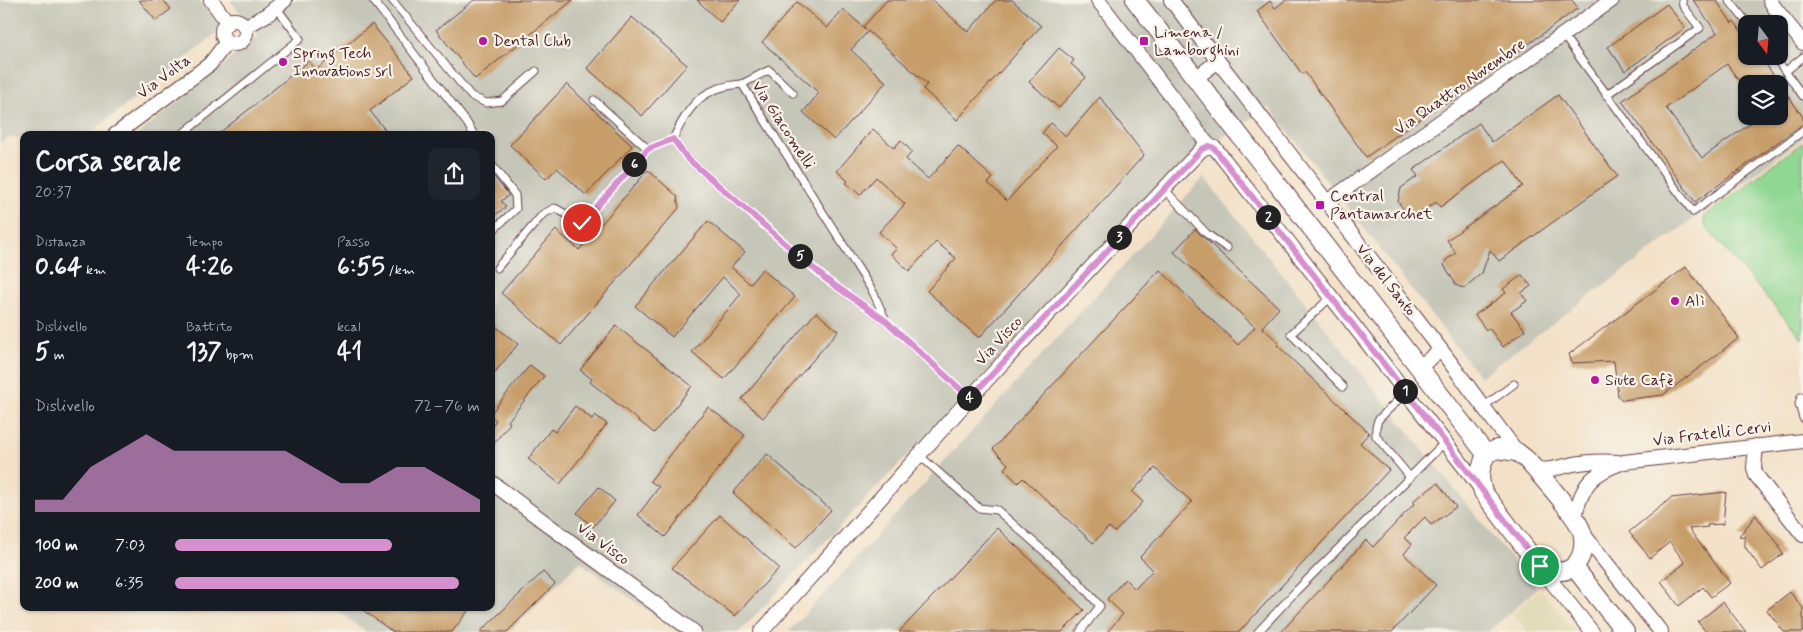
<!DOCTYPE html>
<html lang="it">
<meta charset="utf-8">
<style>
body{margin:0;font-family:Mynerve,sans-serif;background:#20242c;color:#f1f3f6;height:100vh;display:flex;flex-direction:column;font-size:19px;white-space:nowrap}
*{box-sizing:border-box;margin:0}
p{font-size:16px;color:#9ea1a6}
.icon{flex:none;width:28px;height:28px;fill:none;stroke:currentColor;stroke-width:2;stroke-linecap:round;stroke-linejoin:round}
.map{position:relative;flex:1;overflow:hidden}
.details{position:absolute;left:20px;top:131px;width:475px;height:480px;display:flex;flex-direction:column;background:#171b24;border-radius:10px;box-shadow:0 1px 4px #0004}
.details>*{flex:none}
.needle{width:32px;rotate:164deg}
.controls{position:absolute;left:1738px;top:15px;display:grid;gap:10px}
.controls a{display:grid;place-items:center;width:50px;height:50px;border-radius:10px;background:#171b24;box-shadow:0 1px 4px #0004;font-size:25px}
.pin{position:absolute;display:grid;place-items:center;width:42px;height:42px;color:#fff;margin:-21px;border:2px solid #fff;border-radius:50%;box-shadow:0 1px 5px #0007}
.km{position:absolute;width:25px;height:25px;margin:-12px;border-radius:50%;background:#222;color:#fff;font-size:14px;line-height:25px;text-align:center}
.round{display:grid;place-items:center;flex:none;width:52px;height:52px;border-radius:10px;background:#20242c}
.head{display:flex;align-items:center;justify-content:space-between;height:85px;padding:0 15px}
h1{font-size:28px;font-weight:700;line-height:38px}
.metrics{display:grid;grid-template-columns:repeat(3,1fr);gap:8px;height:85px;padding:5px 15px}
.metrics div{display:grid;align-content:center}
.metrics b{font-size:25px;font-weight:700}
.metrics small{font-size:14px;font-weight:400}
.metrics p{font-size:14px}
.chart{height:140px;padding:10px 15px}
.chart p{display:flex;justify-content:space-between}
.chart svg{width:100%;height:90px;margin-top:5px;fill:#d690ce;opacity:.7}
ul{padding:0 15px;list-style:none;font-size:16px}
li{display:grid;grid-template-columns:80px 60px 1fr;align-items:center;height:38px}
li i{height:12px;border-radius:6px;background:#d690ce}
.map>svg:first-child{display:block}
.built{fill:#e2dcba}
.industrial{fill:#c5c5b8;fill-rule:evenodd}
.green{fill:#8fd792;stroke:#6c7b5e}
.building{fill:#c79e6a;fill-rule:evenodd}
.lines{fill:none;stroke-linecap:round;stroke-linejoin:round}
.service-casing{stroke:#633c42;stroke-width:9}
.minor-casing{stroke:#633c42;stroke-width:16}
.tertiary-casing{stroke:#633c42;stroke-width:20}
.service{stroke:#fff;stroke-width:7}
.minor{stroke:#fff;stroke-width:14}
.tertiary{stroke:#fff;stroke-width:18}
.route-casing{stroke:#fff;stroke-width:10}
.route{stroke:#d690ce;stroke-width:6}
.poi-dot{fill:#b5179e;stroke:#f7f3e8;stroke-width:2}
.labels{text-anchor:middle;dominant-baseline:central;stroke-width:4.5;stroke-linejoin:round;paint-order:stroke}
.poi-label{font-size:16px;fill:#4a1f2b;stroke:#f7f3e8;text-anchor:start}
.street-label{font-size:16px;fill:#4a1f2b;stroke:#f7f3e8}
</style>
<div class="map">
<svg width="1803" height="632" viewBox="0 0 1803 632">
<rect width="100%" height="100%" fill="#f7f3e8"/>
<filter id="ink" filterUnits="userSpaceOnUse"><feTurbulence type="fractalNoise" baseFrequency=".02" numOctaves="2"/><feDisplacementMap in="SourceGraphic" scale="10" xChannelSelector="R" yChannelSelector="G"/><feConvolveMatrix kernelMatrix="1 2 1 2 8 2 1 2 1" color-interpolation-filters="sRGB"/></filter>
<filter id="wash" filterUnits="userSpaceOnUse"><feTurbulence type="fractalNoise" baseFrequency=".0096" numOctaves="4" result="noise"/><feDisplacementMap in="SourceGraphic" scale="20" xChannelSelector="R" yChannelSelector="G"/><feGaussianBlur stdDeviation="1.12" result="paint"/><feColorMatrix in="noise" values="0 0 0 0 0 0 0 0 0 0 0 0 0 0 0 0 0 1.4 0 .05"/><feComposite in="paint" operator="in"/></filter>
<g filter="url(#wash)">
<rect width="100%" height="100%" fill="#f3e1c7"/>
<path class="built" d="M1540 589 1576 632H1528L1513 614Z"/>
<g class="industrial">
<path d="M0 0H199L222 29 88 135H24V138H7L0 144Z"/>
<path d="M230 0H1803V138L1480 377 1269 107 1193 156 739 632H678L580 562 509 632H366L334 608H491V135H137L259 36ZM1746 24H1779V56H1746ZM1746 84H1779V116H1746Z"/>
<path d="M1204 177 1493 537 1537 588 1488 632H789Z"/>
</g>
<path class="green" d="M1803 142V339L1705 226 1704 217Z"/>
<g id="blocks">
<g class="building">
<path d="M139 0H163L171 9 156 21Z"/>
<path d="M474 0H573L475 79 436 30Z"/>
<path d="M697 0H740L720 22Z"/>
<path d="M887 0H932L968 32 996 0H1012L1041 26 957 120 923 89 927 84 868 31 851 50 886 82 834 140 803 112 819 93 762 42 797 2 827 28 843 9 867 30 863 27Z"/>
<path d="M1286 0H1572L1578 8 1446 104 1444 102 1366 157 1305 72 1302 74 1257 11 1270 1 1275 8Z"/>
<path d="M1693 0H1716L1732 23 1734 21 1746 38V56H1760L1803 117V124L1695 202 1622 101 1717 33ZM1727 64 1741 84H1779V116H1761L1702 158 1666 108Z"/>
<path d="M1667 4 1685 28 1625 71 1608 47Z"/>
<path d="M632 17 687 65 642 116 587 68Z"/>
<path d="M372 24 414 76 370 111 389 135H217L309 61 316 70Z"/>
<path d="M1059 48 1074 60 1071 64 1086 77 1059 108 1029 82Z"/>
<path d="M567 84 632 146 586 195 557 168 546 179 510 145Z"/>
<path d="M1558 95 1617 176 1499 261 1490 250 1482 273 1464 288 1457 286 1444 265 1446 260 1456 253 1447 240 1523 186 1505 160 1440 207 1436 202 1419 214 1405 211 1398 202 1401 188 1418 176 1413 170 1479 123 1492 142Z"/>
<path d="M1100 97 1144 155 979 338 927 291 956 258 936 242 909 271 891 254 897 249 879 232 905 204 876 177 860 195 846 183 848 181 837 171 873 129 894 148 901 140 912 152 906 159 928 179 958 146 993 178 988 183 1007 201 1057 146 1042 133 1051 123 1066 136Z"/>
<path d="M648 170 677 196 679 208 561 345 501 293 556 230 579 250Z"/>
<path d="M491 173 509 195 501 201 506 207 491 218Z"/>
<path d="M708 221 745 252 731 267 750 284 762 269 795 297 724 379 692 352 741 294 723 277 672 337 635 306Z"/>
<path d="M1195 229 1279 308 1262 327 1279 343 1277 345 1369 433 1360 443 1389 470 1239 632H1107L1123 614 1107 599 1125 579 1135 589 1153 570 1140 557 1192 502 1155 468 1132 492 1143 502 1115 532 1109 527 1093 543 1023 478 1018 483 1004 469 1008 464 993 449 1160 270 1238 345 1255 327 1174 252Z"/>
<path d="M1686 267 1739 338 1663 395 1622 400 1618 396 1614 361 1572 363 1569 354Z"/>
<path d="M1522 275 1531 286 1521 293 1527 301 1511 312 1525 330 1503 347 1489 328 1486 330 1475 315 1506 293 1503 289Z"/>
<path d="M816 312 838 331 763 418 742 399Z"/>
<path d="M491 323 518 344 491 377Z"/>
<path d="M616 326 692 386 654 433 590 382 592 379 580 370Z"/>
<path d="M530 365 544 376 508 421 510 423 491 447V427L496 420 491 416V413Z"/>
<path d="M575 406 592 419 595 415 607 424 560 484 528 459 551 429 555 432Z"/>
<path d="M708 407 745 435 665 537 638 515 659 487 650 481Z"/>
<path d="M767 454 831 510 796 548 733 493Z"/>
<path d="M1438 483 1456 507 1431 525 1425 517 1404 538 1412 544 1404 554 1436 585 1392 632H1281L1366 540 1373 547 1415 503 1413 501Z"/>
<path d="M599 487 615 501 593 527 577 513Z"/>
<path d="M1726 492 1723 524 1707 525 1708 527 1689 529 1730 583 1711 597 1703 587 1679 606 1661 581 1685 563 1670 542 1650 558 1629 532 1671 498Z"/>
<path d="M720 515 779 568 735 616 672 568Z"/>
<path d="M1756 515 1764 527 1780 546 1778 547 1783 554 1762 570 1745 547V537L1739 536Z"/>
<path d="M997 528 1084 610 1062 632H899Z"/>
<path d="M543 572 555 584 507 632H480Z"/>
<path d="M1790 592 1803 608V632H1784L1767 610Z"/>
<path d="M1723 602 1746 632H1706L1698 622Z"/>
<path d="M360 608H470L452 632H393Z"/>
</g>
</g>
</g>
<g filter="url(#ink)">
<use href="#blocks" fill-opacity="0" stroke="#633c42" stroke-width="1"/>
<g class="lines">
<defs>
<g id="service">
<path d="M373 0 467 123 474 135"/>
<path d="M392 0 471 96 486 103 502 101 536 71"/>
<path d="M1729 0 1748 24"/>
<path d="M1563 35 1693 212 1803 131"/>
<path d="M1774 56 1803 96"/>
<path d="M1786 71 1803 57"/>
<path d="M742 84 769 70 793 93"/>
<path d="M1606 95 1700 28 1683 6 1682 0"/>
<path d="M594 100 648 149"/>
<path d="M181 135 300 39 276 7"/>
<path d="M491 164 515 195 516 209 491 232"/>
<path d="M1164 189 1207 234 1227 248"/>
<path d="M497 268 543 214 555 208 582 223 648 149 673 139"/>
<path d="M1331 297 1291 334 1343 387"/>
<path d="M886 321 827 280 687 158 673 139C690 105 701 87 742 84L873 292 886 321 970 398"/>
<path d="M1406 392 1378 420 1376 427V436L1410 477"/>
<path d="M1803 398 1801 397 1799 404 1803 418"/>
<path d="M1483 407 1514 384"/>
<path d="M919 455 979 508 997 510 1077 580 1100 606 1080 632"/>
<path d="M1258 632 1296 591 1445 442"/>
</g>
<g id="minor">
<path d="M211 0 228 23"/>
<path d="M1098 0 1209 146"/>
<path d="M1171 0 1441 350 1517 452"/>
<path d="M1770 0 1774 7 1803 43"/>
<circle cx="234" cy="32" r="12"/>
<path d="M245 27 268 14 285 0"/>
<path d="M1196 78 1218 61"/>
<path d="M115 135 210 64 227 42"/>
<path d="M1209 146 1215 148 1483 491"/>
<path d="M1327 202 1612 0"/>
<path d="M1419 367 1441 350"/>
<path d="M1756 446 1754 468 1756 475 1803 535"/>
<path d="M1534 469C1549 471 1560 467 1574 464 1589 461 1603 461 1618 462"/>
<path d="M491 482 583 551 694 632"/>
<path d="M1574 518C1583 484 1590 474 1624 462L1803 441"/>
<path d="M1581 531 1661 632"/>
<path d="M1539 566 1592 632"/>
<path d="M761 632 970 398 1177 175 1202 149 1209 146"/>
</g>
<g id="tertiary">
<path d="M1135 0 1486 454"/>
<path d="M1497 449 1517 452 1526 459C1538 473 1577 515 1582 532 1585 543 1583 557 1575 565 1566 575 1550 571 1539 566L1483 492C1478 475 1480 470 1486 454Z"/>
<path d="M1574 567 1625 632"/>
</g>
</defs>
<use href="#service" class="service-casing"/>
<use href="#minor" class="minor-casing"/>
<use href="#tertiary" class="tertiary-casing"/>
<use href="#service" class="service"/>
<use href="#minor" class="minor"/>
<use href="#tertiary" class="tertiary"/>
</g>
</g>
<g class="lines" filter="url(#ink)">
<defs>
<path id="route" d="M582 223 648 149 673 139 687 158 827 280 886 321 970 398 1202 149 1209 146 1214 148 1450 448 1540 566"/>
</defs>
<use href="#route" class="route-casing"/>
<use href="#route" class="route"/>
</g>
<g class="poi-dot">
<circle cx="483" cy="41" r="5"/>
<rect x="1139" y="36" width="10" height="10" rx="2.5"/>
<circle cx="283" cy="62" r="5"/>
<rect x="1315" y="200" width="10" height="10" rx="2.5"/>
<circle cx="1675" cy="301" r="5"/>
<circle cx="1595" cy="380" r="5"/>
</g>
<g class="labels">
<g class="poi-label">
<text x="1154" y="32">Limena /<tspan x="1154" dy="18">Lamborghini</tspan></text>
<text x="493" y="41">Dental Club</text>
<text x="293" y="53">Spring Tech<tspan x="293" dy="18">Innovations srl</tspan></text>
<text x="1330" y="196">Central<tspan x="1330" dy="18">Pantamarchet</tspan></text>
<text x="1685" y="301">Alì</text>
<text x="1605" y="380">Siute Cafè</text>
</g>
<g class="street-label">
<text transform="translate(164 77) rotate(-37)">Via Volta</text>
<text transform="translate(1460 87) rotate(-35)">Via Quattro Novembre</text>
<text transform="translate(783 125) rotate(57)">Via Giacomelli</text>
<text transform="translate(1386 280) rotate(52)">Via del Santo</text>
<text transform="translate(999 341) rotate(-47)">Via Visco</text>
<text transform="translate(1712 434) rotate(-7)">Via Fratelli Cervi</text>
<text transform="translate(603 544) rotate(36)">Via Visco</text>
</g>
</g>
</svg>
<div class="controls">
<a><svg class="needle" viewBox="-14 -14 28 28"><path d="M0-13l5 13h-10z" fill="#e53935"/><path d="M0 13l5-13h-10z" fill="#9ea1a6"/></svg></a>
<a><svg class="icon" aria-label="layers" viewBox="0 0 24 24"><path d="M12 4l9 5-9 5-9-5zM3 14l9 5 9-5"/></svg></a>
</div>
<div class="pin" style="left:1540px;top:566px;background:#1e9e55"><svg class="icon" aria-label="arrive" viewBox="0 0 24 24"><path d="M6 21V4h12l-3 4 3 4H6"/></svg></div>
<div class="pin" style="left:582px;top:223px;background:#d93025"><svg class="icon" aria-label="check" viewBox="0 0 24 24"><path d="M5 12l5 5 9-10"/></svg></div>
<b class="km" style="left:1405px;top:391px">1</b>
<b class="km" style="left:1268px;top:217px">2</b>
<b class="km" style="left:1119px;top:237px">3</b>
<b class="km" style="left:969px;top:398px">4</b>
<b class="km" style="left:800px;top:256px">5</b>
<b class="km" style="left:634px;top:164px">6</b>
<section class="details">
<div class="head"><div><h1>Corsa serale</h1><p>20:37</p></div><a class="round"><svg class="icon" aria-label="share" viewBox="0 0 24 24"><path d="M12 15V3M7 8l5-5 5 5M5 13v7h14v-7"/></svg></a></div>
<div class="metrics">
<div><p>Distanza</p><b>0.64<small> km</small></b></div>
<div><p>Tempo</p><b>4:26</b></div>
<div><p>Passo</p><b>6:55<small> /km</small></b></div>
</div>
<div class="metrics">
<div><p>Dislivello</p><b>5<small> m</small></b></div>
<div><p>Battito</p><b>137<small> bpm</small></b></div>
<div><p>kcal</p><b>41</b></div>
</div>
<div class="chart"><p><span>Dislivello</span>72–76 m</p>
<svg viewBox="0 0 160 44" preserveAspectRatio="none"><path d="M0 44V38L10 38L20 22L30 14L40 6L50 14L60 14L70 14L80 14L90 14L100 22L110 30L120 30L130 22L140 22L150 30L160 38V44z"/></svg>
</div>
<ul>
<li><b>100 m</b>7:03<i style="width:71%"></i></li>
<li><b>200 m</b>6:35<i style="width:93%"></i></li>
</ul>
</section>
</div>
